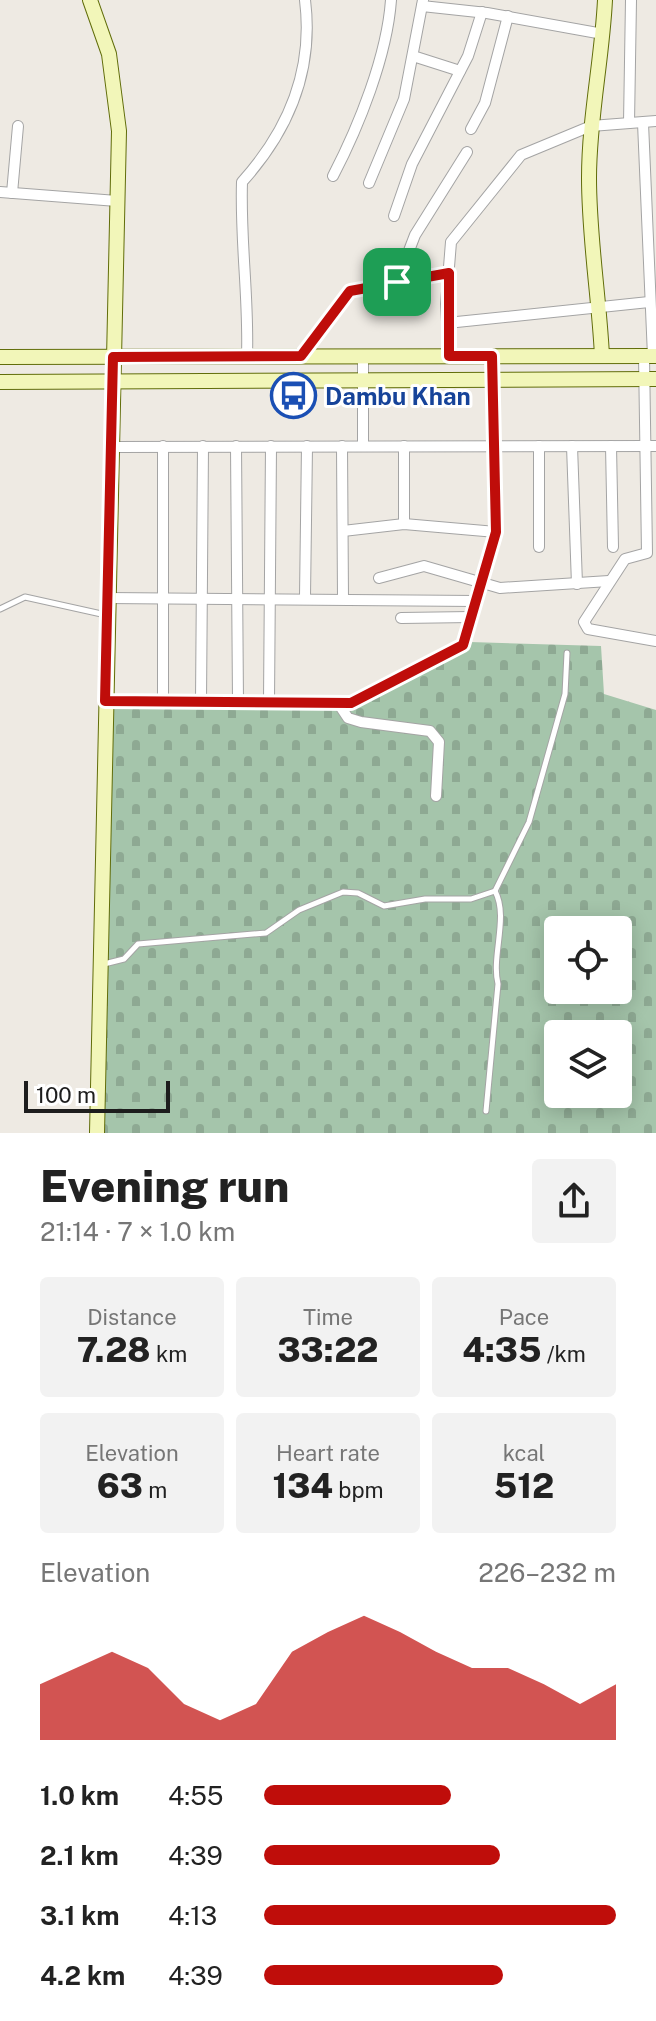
<!DOCTYPE html>
<meta charset="utf-8">
<style>
body{margin:0;font-family:"Public Sans",sans-serif;background:#f2f2f2;color:#222;height:100vh;display:flex;flex-direction:column;font-size:30px;white-space:nowrap}
*{box-sizing:border-box;margin:0}
p{font-size:26px;color:#767676}
.icon{flex:none;width:44px;height:44px;fill:none;stroke:currentColor;stroke-width:2;stroke-linecap:round;stroke-linejoin:round}
.map{position:relative;height:1133px;overflow:hidden}
.sheet{display:flex;flex-direction:column;background:#fff;flex:1}
.sheet>*{flex:none}
.buttons{position:absolute;left:544px;top:916px;display:grid;gap:16px}
.buttons a{display:grid;place-items:center;width:88px;height:88px;border-radius:8px;background:#fff;box-shadow:0 4px 20px #0003;font-size:40px}
.scale{position:absolute;left:24px;bottom:20px;width:146px;box-sizing:border-box;padding-left:8px;border:4px solid #1d1d1d;border-top:0;font-size:22px;line-height:28px;white-space:nowrap;color:#1d1d1d;-webkit-text-stroke:6px #fff;paint-order:stroke}
.pin{position:absolute;display:grid;place-items:center;width:68px;height:68px;color:#fff;margin:-34px;border-radius:16px;box-shadow:0 4px 12px #0006}
.round{display:grid;place-items:center;flex:none;width:84px;height:84px;border-radius:8px;background:#f2f2f2}
.overview{display:flex;align-items:center;justify-content:space-between;height:136px;padding:0 40px}
h1{font-size:44px;font-weight:800;line-height:60px}
.figures{display:grid;grid-template-columns:repeat(3,1fr);gap:12px;height:136px;padding:8px 40px}
.figures div{display:grid;align-content:center;border-radius:8px;background:#f2f2f2;text-align:center}
.figures b{font-size:34px;font-weight:800}
.figures small{font-size:22px;font-weight:400}
.figures p{font-size:22px}
.chart{height:224px;padding:16px 40px}
.chart p{display:flex;justify-content:space-between}
.chart svg{width:100%;height:144px;margin-top:8px;fill:#bf0d0a;opacity:.7}
ul{padding:0 40px;list-style:none;font-size:26px}
li{display:grid;grid-template-columns:128px 96px 1fr;align-items:center;height:60px}
li i{height:20px;border-radius:10px;background:#bf0d0a}
.map>svg:first-child{display:block}
.cemetery{fill:url(#cemetery-stones);fill-rule:evenodd}
.lines{fill:none;stroke-linecap:round;stroke-linejoin:round}
.lane-casing{stroke:#a4a4a4;stroke-width:7}
.street-casing{stroke:#a4a4a4;stroke-width:12}
.secondary-casing{stroke:#616d0a;stroke-width:16}
.lane{stroke:#fff;stroke-width:5}
.street{stroke:#fff;stroke-width:10}
.secondary{stroke:#f2f6b9;stroke-width:14}
.route-casing{stroke:#fff;stroke-width:16}
.route{stroke:#bf0d0a;stroke-width:10}
.labels{text-anchor:middle;dominant-baseline:central;stroke-width:6;stroke-linejoin:round;paint-order:stroke}
.transit-label{font-size:24px;font-weight:bold;fill:#164399;stroke:#fff;text-anchor:start}
</style>
<div class="map">
<svg width="656" height="1133" viewBox="0 0 656 1133">
<defs>
<pattern id="cemetery-stones" width="16" height="16" patternUnits="userSpaceOnUse" patternTransform="scale(2)"><rect width="16" height="16" fill="#a5c5ab"/><path d="M2 7V4a2 2 0 0 1 4 0v3zM10 15v-3a2 2 0 0 1 4 0v3z" fill="#8ea993"/></pattern>
</defs>
<rect width="100%" height="100%" fill="#eeeae3"/>
<path class="cemetery" d="M470 642 601 646 604 694 656 710V1133H98L105 706 351 707ZM558 930H618V990H558ZM558 1034H618V1094H558Z"/>
<g class="lines">
<defs>
<g id="lane">
<path d="M0 609 25 597 106 615"/>
<path d="M104 964 124 959 138 944 266 933 299 910 343 892 358 893 384 906 425 899H471L495 891 529 822 565 694 567 653"/>
<path d="M486 1111 498 984C491 956 509 917 495 891"/>
</g>
<g id="street">
<path d="M422 6 487 13 603 34"/>
<path d="M413 56 460 71"/>
<path d="M629 123 631 0"/>
<path d="M643 123 653 356"/>
<path d="M471 129 485 103 508 16"/>
<path d="M333 176C359 126 387 56 391 0"/>
<path d="M369 183 404 99 423 0"/>
<path d="M0 192 117 201"/>
<path d="M12 193 18 126"/>
<path d="M394 216 412 164 468 56 482 12"/>
<path d="M397 282 415 235 467 152"/>
<path d="M447 323 649 302"/>
<path d="M247 356C249 298 240 241 242 182 289 130 314 71 305 0"/>
<path d="M301 356 350 291 449 273"/>
<path d="M363 356V446"/>
<path d="M449 356 446 304 451 242 521 155 591 126 656 121"/>
<path d="M644 356 647 553 625 559 584 622 588 629 656 641"/>
<path d="M163 446V701"/>
<path d="M236 446 238 701"/>
<path d="M342 446 343 598"/>
<path d="M539 446V547"/>
<path d="M572 446 577 584"/>
<path d="M611 446 613 547"/>
<path d="M110 447 656 446"/>
<path d="M404 524V446"/>
<path d="M343 531 404 524 496 532"/>
<path d="M379 578 424 566 500 588 609 581"/>
<path d="M305 597 307 446"/>
<path d="M107 598 476 601"/>
<path d="M401 618 471 617"/>
<path d="M105 701 351 703 463 645 496 532 492 356"/>
<path d="M201 701 203 446"/>
<path d="M269 701 271 446"/>
<path d="M338 703 348 718 361 722 430 731 439 742 436 796"/>
</g>
<g id="secondary">
<path d="M90 0 109 54 119 131 97 1133"/>
<path d="M602 356C599 296 589 238 589 178 589 118 602 60 605 0"/>
<path d="M0 357 656 356"/>
<path d="M0 382 656 379"/>
</g>
</defs>
<use href="#lane" class="lane-casing"/>
<use href="#street" class="street-casing"/>
<use href="#secondary" class="secondary-casing"/>
<use href="#lane" class="lane"/>
<use href="#street" class="street"/>
<use href="#secondary" class="secondary"/>
</g>
<g class="lines">
<defs>
<path id="route" d="M449 273V356H492L496 532 463 645 351 703 105 701 113 357 301 356 350 291Z"/>
</defs>
<use href="#route" class="route-casing"/>
<use href="#route" class="route"/>
</g>
<defs>
<symbol id="bus-ring" viewBox="-11 -11 22 22"><circle r="9.5" fill="#fff" stroke="#1a4fb4" stroke-width="1.5"/><path d="M-5-6H5V4H4V6H2V4H-2V6H-4V4H-5ZM-3.5-4V0h7V-4ZM-3.5 1.2v1.5H-2V1.2ZM2 1.2v1.5H3.5V1.2Z" fill="#1a4fb4"/></symbol>
</defs>
<g fill-rule="evenodd">
<use href="#bus-ring" x="268" y="370" width="51" height="51"/>
</g>
<g class="labels">
<g class="transit-label">
<text x="325" y="396">Dambu Khan</text>
</g>
</g>
</svg>
<div class="buttons">
<a><svg class="icon" aria-label="locate" viewBox="0 0 24 24"><circle cx="12" cy="12" r="6"/><path d="M12 2v4M12 18v4M2 12h4M18 12h4"/></svg></a>
<a><svg class="icon" aria-label="layers" viewBox="0 0 24 24"><path d="M12 4l9 5-9 5-9-5zM3 14l9 5 9-5"/></svg></a>
</div>
<div class="scale">100 m</div>
<div class="pin" style="left:397px;top:282px;background:#1e9e55"><svg class="icon" aria-label="arrive" viewBox="0 0 24 24"><path d="M6 21V4h12l-3 4 3 4H6"/></svg></div>
</div>
<section class="sheet">
<div class="overview"><div><h1>Evening run</h1><p>21:14 · 7 × 1.0 km</p></div><a class="round"><svg class="icon" aria-label="share" viewBox="0 0 24 24"><path d="M12 15V3M7 8l5-5 5 5M5 13v7h14v-7"/></svg></a></div>
<div class="figures">
<div><p>Distance</p><b>7.28<small> km</small></b></div>
<div><p>Time</p><b>33:22</b></div>
<div><p>Pace</p><b>4:35<small> /km</small></b></div>
</div>
<div class="figures">
<div><p>Elevation</p><b>63<small> m</small></b></div>
<div><p>Heart rate</p><b>134<small> bpm</small></b></div>
<div><p>kcal</p><b>512</b></div>
</div>
<div class="chart"><p><span>Elevation</span>226–232 m</p>
<svg viewBox="0 0 160 44" preserveAspectRatio="none"><path d="M0 44V27L10 22L20 17L30 22L40 33L50 38L60 33L70 17L80 11L90 6L100 11L110 17L120 22L130 22L140 27L150 33L160 27V44z"/></svg>
</div>
<ul>
<li><b>1.0 km</b>4:55<i style="width:53%"></i></li>
<li><b>2.1 km</b>4:39<i style="width:67%"></i></li>
<li><b>3.1 km</b>4:13<i style="width:100%"></i></li>
<li><b>4.2 km</b>4:39<i style="width:68%"></i></li>
</ul>
</section>
